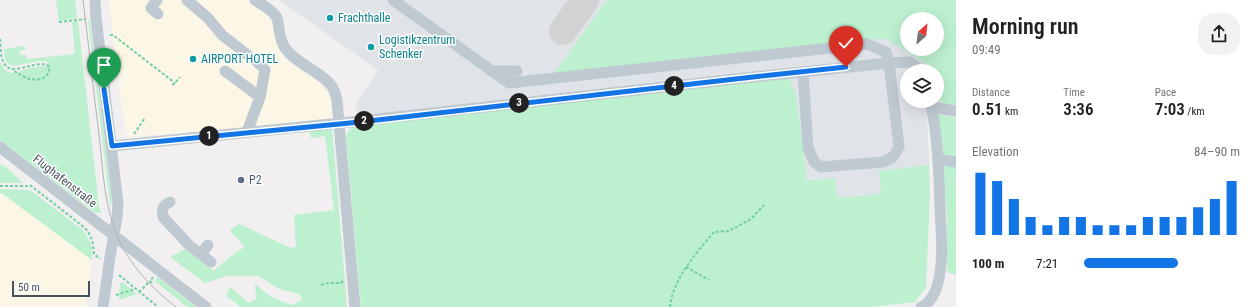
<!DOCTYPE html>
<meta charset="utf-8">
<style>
body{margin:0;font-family:"Roboto Condensed",sans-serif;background:#f2f2f2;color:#202124;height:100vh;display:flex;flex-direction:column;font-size:15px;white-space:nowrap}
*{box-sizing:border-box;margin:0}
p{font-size:13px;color:#757577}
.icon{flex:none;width:22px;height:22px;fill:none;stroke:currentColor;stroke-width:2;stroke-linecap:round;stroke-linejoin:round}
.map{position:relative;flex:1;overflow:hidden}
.sheet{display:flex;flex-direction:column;background:#fff;width:300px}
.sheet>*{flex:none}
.needle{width:26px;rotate:28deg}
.fabs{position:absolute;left:900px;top:12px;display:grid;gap:8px}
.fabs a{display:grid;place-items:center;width:44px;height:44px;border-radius:50%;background:#fff;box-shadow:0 4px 16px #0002;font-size:20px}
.scale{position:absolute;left:12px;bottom:10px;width:78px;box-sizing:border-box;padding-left:4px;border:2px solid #46525d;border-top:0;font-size:11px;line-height:14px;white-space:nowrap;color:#46525d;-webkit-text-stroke:3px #fff;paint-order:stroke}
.pin{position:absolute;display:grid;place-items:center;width:34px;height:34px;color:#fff;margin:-41px -17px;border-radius:50% 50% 50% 0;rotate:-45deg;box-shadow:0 0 4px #0007}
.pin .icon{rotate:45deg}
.km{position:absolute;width:20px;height:20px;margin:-10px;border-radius:50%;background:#222;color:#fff;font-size:11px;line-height:20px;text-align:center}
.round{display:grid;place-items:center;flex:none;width:42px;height:42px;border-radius:16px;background:#f2f2f2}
.summary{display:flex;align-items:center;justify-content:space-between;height:68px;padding:0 16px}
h1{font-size:22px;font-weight:600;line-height:30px}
.stats{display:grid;grid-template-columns:repeat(3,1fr);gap:6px;height:68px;padding:4px 16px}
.stats div{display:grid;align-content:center}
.stats b{font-size:17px;font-weight:600}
.stats small{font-size:11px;font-weight:400}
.stats p{font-size:11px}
.chart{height:112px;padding:8px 16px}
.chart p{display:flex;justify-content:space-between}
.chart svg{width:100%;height:72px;margin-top:4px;stroke:#1374e6;stroke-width:6}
ul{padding:0 16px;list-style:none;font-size:13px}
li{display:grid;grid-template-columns:64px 48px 1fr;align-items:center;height:30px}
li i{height:10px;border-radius:5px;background:#1374e6}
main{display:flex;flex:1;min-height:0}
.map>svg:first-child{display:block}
.commercial{fill:#fcf6e7}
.airport{fill:#e0e3e7;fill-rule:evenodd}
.green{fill:#bcf0cf;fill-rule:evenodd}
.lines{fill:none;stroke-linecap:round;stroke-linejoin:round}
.taxiway{stroke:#d1d2d4;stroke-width:28}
.path{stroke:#72cfa0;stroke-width:2;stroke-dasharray:3 2;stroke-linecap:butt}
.minor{stroke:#bfc9d1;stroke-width:11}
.tram{stroke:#b1b4b9;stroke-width:1}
.route-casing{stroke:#fff;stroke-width:8}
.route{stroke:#1374e6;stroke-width:5}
.culture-dot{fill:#0f9aa8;stroke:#fff;stroke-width:1.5}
.service-dot{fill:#5c6f8a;stroke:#fff;stroke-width:1.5}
.labels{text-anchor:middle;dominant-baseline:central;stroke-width:3;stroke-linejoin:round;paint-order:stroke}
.culture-label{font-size:12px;fill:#0d838f;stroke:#fff;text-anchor:start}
.service-label{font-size:12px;fill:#4e5e75;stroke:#fff;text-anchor:start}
.street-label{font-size:12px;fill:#46525d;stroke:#fff}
</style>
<main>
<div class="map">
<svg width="956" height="307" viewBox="0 0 956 307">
<rect width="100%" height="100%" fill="#f1efef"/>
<g class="commercial">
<path d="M109 0H251L265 10 272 23 277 42 285 59 319 83 329 94 333 120 128 137 122 111Z"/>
<path d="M0 193 4 195 92 260 86 307H0Z"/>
</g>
<path class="airport" d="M279 0H956V118L938 114 927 115 929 165 879 171 881 194 837 198 807 181 796 94 359 116 355 106 378 70ZM907 19H937V49H907ZM907 71H937V101H907Z"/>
<g class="green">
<path d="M56 0H75L77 18 59 21Z"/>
<path d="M607 0H956V106L944 104 937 97V71H930L929 67 924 62 886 39H873L553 75ZM907 19H937V49H907Z"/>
<path d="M88 20H90L112 202 111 204H110Z"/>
<path d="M78 21 99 207 101 213H97L94 212 0 140V61C1 67 7 73 14 73 18 73 22 70 26 69 33 67 40 66 46 67L48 62C35 57 12 73 6 61 4 58 4 53 4 49L25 46V50L19 51 20 55H26L27 59 75 54 72 22Z"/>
<path d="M788 77 796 94 807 181 835 178 837 198 881 194 879 171 929 165 930 193 926 287 915 302 872 307H361L346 135 352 126Z"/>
<path d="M938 114 956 118V275L947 272V219L944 174Z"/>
<path d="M332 128 347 307H241L226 296 230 287 249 303 256 299 255 284 271 297 291 305 302 300 299 294 279 289 259 276H227L205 283 170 257 185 249 214 271C222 262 234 255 244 247L230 230 239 224 291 248 296 247 294 215 334 210 325 136 311 138 309 130Z"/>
<path d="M0 165 5 166 7 168 23 183H0Z"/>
<path d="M0 189 30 190 83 230 90 242 92 249V260L4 195 0 193Z"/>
<path d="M158 277 196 307H187L155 281Z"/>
<path d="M121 282H122L137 294 119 300 120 284Z"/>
</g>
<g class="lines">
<path class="taxiway" d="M563 31 585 0"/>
<g class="path">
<path d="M59 22 86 19"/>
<path d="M110 35H113L175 83"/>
<path d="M0 39C1 46 0 55 3 61 10 80 34 58 49 66 51 78 39 81 29 79 23 77 18 73 12 70"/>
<path d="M172 85 175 83 180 77"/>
<path d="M134 134 145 118"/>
<path d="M30 185 85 228C92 236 93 243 94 254L100 259"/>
<path d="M0 186H31"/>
<path d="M686 267 709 280"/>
<path d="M119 275 158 307"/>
<path d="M153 277 150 281 153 284"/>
<path d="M321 285 329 283H341L343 281"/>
<path d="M139 292 150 281"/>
<path d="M116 295 135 289"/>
<path d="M670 307C673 279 696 253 714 232L729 231 751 219 764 205"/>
</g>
<g class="minor">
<path d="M95 0 96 18 118 204 117 217 110 257 103 307"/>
<path d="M157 0 151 8 158 14"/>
<path d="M187 0 208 18 222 35 262 66 265 70 260 97"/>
<path d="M255 0C262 5 273 10 277 18 280 27 278 38 285 48 296 64 323 72 333 88 335 92 336 96 337 100L355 307"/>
<path d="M393 0 492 71H517"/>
<path d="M225 71 260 97 247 132"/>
<path d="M492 71 509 83 867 44 886 52 889 63 899 147 893 157 883 162 821 167 814 162 808 148 803 72"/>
<path d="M931 107 956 111"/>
<path d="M112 146 360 121 753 77 889 63 909 62 923 71"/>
<path d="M0 147 206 307"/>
<path d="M938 159 956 162"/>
<path d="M170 202C163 205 161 209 163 217L189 245 211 262"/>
<path d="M201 254 208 245"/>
<path d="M921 307C930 304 936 292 938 283 944 259 941 232 940 207 939 172 938 136 930 101"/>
</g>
<path class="tram" d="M83 0C89 48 94 95 100 143 103 174 105 208 118 238 131 267 152 288 176 307"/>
</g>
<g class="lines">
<defs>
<path id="route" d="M104 89 112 146 360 122 753 77 846 67"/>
</defs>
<use href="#route" class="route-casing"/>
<use href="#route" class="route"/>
</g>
<g class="culture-dot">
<circle cx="330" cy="18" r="4"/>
<circle cx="371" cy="47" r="4"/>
<circle cx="193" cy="59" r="4"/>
</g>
<circle class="service-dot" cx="241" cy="180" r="4"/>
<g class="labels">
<g class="culture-label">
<text x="338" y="18">Frachthalle</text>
<text x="379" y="40">Logistikzentrum<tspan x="379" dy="14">Schenker</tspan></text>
<text x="201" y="59">AIRPORT HOTEL</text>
</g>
<g class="service-label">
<text x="249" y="180">P2</text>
</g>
<g class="street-label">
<text transform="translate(65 181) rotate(38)">Flughafenstraße</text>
</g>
</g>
</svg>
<div class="fabs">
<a><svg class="needle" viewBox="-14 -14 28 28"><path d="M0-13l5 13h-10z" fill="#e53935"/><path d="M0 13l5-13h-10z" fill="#757577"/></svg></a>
<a><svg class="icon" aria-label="layers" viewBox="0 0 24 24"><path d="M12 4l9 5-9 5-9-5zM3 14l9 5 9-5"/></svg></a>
</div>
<div class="scale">50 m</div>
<div class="pin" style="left:104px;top:89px;background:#1e9e55"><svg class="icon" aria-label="arrive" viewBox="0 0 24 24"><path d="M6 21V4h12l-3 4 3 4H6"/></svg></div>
<div class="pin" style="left:846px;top:67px;background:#d93025"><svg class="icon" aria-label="check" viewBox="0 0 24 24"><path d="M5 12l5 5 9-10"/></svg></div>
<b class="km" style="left:209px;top:136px">1</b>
<b class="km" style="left:364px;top:121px">2</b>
<b class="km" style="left:519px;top:103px">3</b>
<b class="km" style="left:674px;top:86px">4</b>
</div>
<section class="sheet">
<div class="summary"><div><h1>Morning run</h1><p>09:49</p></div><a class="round"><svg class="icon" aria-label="share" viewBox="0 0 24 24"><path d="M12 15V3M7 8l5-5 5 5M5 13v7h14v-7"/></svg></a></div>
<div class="stats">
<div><p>Distance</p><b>0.51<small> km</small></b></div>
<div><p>Time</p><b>3:36</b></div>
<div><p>Pace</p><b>7:03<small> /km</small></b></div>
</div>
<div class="chart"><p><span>Elevation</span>84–90 m</p>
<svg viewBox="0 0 160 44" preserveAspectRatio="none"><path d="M5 44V6M15 44V11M25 44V22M35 44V33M45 44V38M55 44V33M65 44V33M75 44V38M85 44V38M95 44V38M105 44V33M115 44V33M125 44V33M135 44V27M145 44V22M155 44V11"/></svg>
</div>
<ul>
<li><b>100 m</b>7:21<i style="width:60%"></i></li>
</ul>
</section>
</main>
